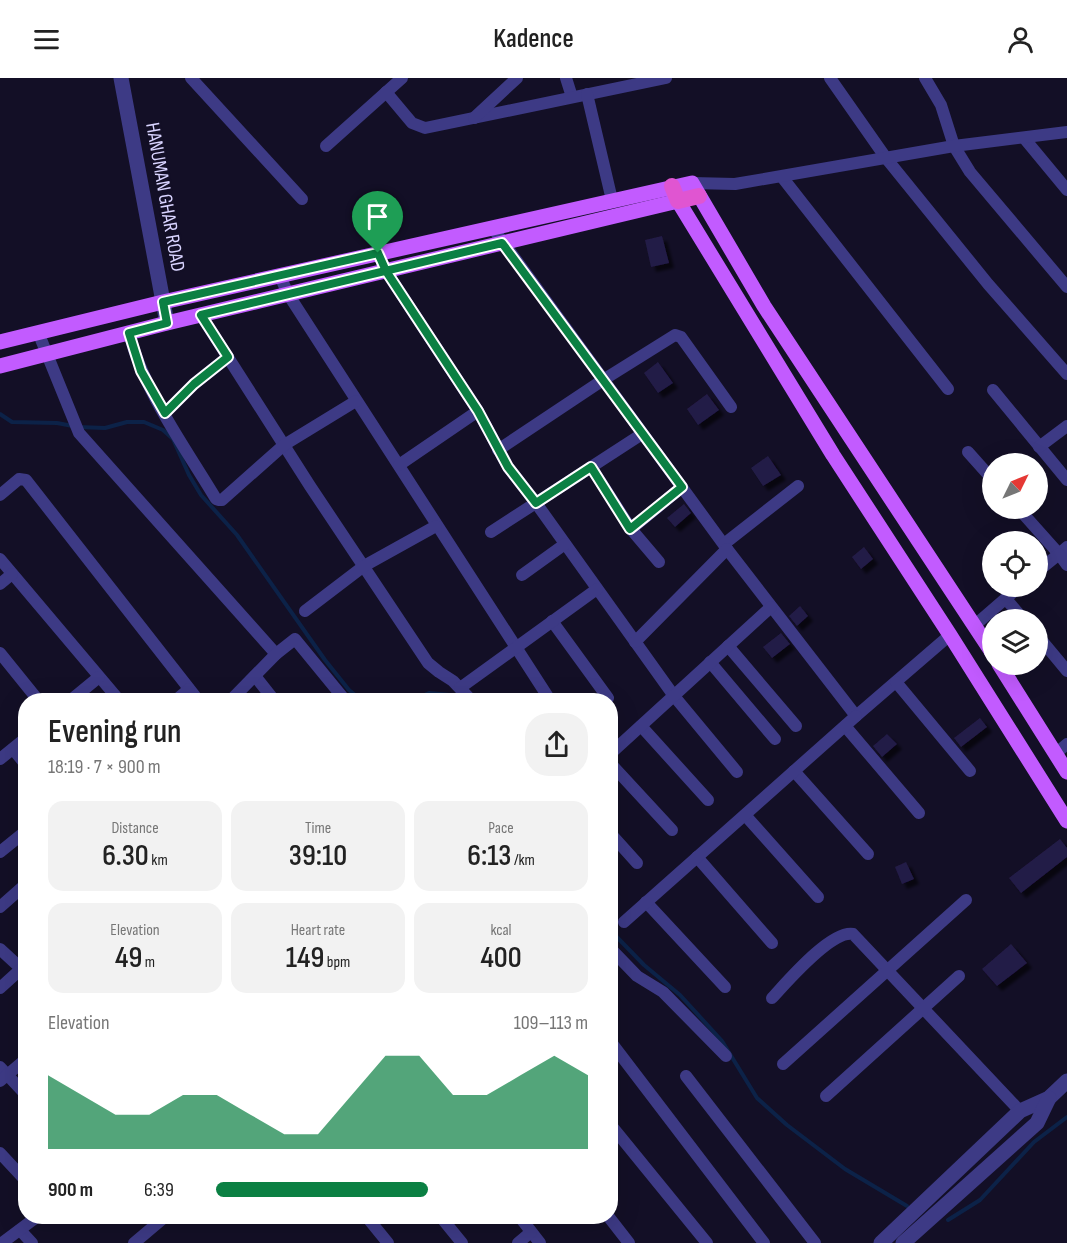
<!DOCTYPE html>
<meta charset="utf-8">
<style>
body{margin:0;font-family:"Sofia Sans Condensed",sans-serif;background:#f2f2f2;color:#222;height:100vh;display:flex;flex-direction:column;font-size:22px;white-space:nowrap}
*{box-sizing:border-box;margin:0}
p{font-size:20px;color:#767676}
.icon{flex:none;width:33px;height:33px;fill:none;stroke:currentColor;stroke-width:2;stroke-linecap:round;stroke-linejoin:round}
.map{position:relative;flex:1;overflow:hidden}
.panel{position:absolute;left:18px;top:615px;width:600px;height:531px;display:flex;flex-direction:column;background:#fff;border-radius:24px;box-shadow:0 6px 24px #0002}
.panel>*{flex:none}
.needle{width:39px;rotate:47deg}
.controls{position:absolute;left:982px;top:375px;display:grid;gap:12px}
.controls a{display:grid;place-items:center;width:66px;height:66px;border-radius:50%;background:#fff;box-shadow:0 6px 24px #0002;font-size:30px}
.pin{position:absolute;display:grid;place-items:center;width:51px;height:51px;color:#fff;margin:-62px -26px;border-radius:50% 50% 50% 0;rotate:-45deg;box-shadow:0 0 6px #0007}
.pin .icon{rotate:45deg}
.round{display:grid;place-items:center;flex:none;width:63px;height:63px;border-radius:24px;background:#f2f2f2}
.summary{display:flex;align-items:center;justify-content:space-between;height:102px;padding:0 30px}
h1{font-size:33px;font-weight:600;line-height:45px}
.stats{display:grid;grid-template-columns:repeat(3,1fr);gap:9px;height:102px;padding:6px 30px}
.stats div{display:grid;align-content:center;border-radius:15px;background:#f2f2f2;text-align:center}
.stats b{font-size:30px;font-weight:600}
.stats small{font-size:16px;font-weight:400}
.stats p{font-size:16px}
.chart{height:168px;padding:12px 30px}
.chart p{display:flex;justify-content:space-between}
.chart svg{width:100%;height:108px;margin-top:6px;fill:#0b8043;opacity:.7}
ul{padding:0 30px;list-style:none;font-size:20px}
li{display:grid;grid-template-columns:96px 72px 1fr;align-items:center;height:45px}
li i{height:15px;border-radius:8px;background:#0b8043}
header{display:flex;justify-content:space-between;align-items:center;height:78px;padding:0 30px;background:#fff;font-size:27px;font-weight:600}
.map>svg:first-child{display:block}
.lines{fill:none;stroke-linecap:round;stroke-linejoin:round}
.stream{stroke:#0c2248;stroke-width:4}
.building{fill:#241b47;filter:url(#shadow)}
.minor{stroke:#3d3a85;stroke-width:12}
.tertiary{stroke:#3d3a85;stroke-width:15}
.primary{stroke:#c25bff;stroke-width:15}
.trunk{stroke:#e055d1;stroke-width:16}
.route-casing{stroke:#fff;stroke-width:12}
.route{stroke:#0b8043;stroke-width:8}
.labels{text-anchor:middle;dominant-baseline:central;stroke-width:4.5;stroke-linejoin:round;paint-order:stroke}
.street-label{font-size:20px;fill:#d9d4ff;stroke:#130f26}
</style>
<header><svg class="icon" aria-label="menu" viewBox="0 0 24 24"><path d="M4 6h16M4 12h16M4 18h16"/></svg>Kadence<svg class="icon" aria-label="person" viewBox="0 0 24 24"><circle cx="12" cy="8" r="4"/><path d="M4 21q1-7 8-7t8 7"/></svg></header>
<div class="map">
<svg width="1067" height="1165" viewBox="0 0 1067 1165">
<defs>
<filter id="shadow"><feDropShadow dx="5" dy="5" stdDeviation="1.5" flood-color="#0009"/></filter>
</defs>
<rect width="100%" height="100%" fill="#130f26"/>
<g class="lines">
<g class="stream">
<path d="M0 336 12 344 57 345 78 349 105 350 127 344H144L163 352 173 361 189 397 201 417 237 457 325 582 349 612 361 622"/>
<path d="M413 622 429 615 450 617 455 622"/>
<path d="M610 852 644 887 680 917 722 963 757 1020 787 1047 845 1091 907 1128"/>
<path d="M948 1142 980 1122 1034 1064 1067 1039"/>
</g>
</g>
<g class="building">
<path d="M662 158 669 185 651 189 645 162Z"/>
<path d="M658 284 673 305 658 315 644 295Z"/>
<path d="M707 316 719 332 698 347 687 331Z"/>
<path d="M768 378 781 397 763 408 751 390Z"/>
<path d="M684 426 691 435 675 449 667 440Z"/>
<path d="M864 469 873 481 861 491 852 479Z"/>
<path d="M800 528 808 538 797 548 789 538Z"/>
<path d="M781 555 790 566 772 580 763 569Z"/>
<path d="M980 640 987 649 961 669 954 660Z"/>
<path d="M887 656 897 666 882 679 873 668Z"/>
<path d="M1060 761 1067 770V779L1021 815 1009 800Z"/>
<path d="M906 784 914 801 902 806 895 789Z"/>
<path d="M1011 866 1027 885 997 908 982 891Z"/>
</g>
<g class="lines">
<g class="minor">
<path d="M191 0 302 121"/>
<path d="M566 0 572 19"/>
<path d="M830 0 886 80 988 206 1067 296"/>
<path d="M925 0 941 27 954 68 970 94 1067 209"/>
<path d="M386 14 412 45 425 50 666 0"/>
<path d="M587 16 612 122"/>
<path d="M474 40 517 0"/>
<path d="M1024 60 1067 112"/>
<path d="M326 68 402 0"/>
<path d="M782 99 948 311"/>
<path d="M692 105 735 106 954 68 1067 54"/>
<path d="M492 149 727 471 856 638 950 557"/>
<path d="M378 175 386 193 478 333 508 389 536 425 674 618 737 694"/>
<path d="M280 198 288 216 550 622"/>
<path d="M201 237 310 408 428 585 439 594 453 603 471 622"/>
<path d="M38 254 79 355 276 576"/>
<path d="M129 255C144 314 185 369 216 421L219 422H222L284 367 356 323"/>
<path d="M993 312 1067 402"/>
<path d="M165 335 194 306 228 279"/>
<path d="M1039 369 1067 348"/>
<path d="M498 372 603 302 675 257 681 259 731 329"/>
<path d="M968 374 993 402"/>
<path d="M399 387 478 333"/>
<path d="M591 389 631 451 659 484"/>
<path d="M0 417 19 401 26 402 198 622"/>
<path d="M1018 430 1059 476 1067 469"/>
<path d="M631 451 682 409"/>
<path d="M491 454 642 356"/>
<path d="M724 466 798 408"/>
<path d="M0 481 119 622"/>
<path d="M1038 493 1059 476 1067 487"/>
<path d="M522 497 565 466"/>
<path d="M0 506 12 496"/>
<path d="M1006 521 1024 542"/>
<path d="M305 533 364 488 436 448"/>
<path d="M552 543 608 620"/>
<path d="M975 547 1020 508"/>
<path d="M1038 558 1067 593"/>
<path d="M635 564 727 471"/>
<path d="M728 568 796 648"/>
<path d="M0 575 38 622"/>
<path d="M710 584 775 661"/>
<path d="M255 598 274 622"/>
<path d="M896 604 970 693"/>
<path d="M460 610 597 511"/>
<path d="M71 622 99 599"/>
<path d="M176 622 189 611"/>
<path d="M231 622 276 576 295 561 345 622"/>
<path d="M641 648 708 722"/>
<path d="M845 648 919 735"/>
<path d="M13 671 26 687"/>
<path d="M610 676 771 529"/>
<path d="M1055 676 1067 666"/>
<path d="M0 681 26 660"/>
<path d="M610 685 672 752"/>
<path d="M794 693 868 776"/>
<path d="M745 737 818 819"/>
<path d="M610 755 637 785"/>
<path d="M0 774 26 753"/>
<path d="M697 779 772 865"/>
<path d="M646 824 725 909"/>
<path d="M0 829 26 806"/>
<path d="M624 844 856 638"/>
<path d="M610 870 637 898 663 914 726 978"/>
<path d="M0 871 26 895"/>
<path d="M0 910 21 891"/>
<path d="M772 920C787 904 831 852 853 856L1020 1033"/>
<path d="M610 963 764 1165"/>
<path d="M783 986 966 822"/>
<path d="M0 989 26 1017"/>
<path d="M686 998 815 1165"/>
<path d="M0 1003 26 981"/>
<path d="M826 1018 959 898"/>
<path d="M610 1046 707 1165"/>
<path d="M0 1075 26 1103"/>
<path d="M366 1138 388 1165"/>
<path d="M440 1138 462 1165"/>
<path d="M519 1138 540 1165"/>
<path d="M608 1138 629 1165"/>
<path d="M20 1152 32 1165"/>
<path d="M2 1165 38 1138"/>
<path d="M134 1165 166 1138"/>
<path d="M518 1165 531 1154"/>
</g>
<g class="tertiary">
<path d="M121 0 167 245"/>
<path d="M881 1165 1020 1033 1049 1020 1067 1003"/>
<path d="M903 1165 1037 1045 1049 1020"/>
</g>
<g class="primary">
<path d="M0 264 163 224 692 105 764 228 993 576"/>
<path d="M0 288 167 245 678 123 833 377 950 557 1067 743"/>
<path d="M999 586 1067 694"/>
</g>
<path class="trunk" d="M672 108 678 123 699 118"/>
</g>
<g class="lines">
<defs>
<path id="route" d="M378 175 163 224 167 245 129 255 141 293 165 335 194 306 228 279 201 237C301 213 401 189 502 165L682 409 630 451 591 389 536 425 508 389 478 333 386 193 378 175"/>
</defs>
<use href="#route" class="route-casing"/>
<use href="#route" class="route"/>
</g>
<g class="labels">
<g class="street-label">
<text transform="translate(165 119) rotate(80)">HANUMAN GHAR ROAD</text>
</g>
</g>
</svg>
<div class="controls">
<a><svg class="needle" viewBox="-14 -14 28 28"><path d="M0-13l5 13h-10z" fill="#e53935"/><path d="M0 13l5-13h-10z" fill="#767676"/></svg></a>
<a><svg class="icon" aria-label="locate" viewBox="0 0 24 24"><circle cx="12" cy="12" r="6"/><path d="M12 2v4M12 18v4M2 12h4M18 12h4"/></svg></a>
<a><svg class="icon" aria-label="layers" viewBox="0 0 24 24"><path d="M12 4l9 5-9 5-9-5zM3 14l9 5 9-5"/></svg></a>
</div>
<div class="pin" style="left:378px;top:175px;background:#1e9e55"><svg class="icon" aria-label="arrive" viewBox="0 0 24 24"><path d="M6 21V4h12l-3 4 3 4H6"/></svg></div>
<section class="panel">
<div class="summary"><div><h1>Evening run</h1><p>18:19 · 7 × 900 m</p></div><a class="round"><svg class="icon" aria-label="share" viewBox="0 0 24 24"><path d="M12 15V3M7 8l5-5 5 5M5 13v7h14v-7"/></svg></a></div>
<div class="stats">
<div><p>Distance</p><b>6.30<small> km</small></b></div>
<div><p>Time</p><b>39:10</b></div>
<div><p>Pace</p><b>6:13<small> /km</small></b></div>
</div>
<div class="stats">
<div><p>Elevation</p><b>49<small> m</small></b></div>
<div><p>Heart rate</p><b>149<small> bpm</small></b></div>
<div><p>kcal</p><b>400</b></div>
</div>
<div class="chart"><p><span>Elevation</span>109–113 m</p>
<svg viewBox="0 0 160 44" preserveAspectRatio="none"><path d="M0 44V14L10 22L20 30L30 30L40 22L50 22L60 30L70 38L80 38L90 22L100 6L110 6L120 22L130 22L140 14L150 6L160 14V44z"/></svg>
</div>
<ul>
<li><b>900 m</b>6:39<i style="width:57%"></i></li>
</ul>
</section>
</div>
